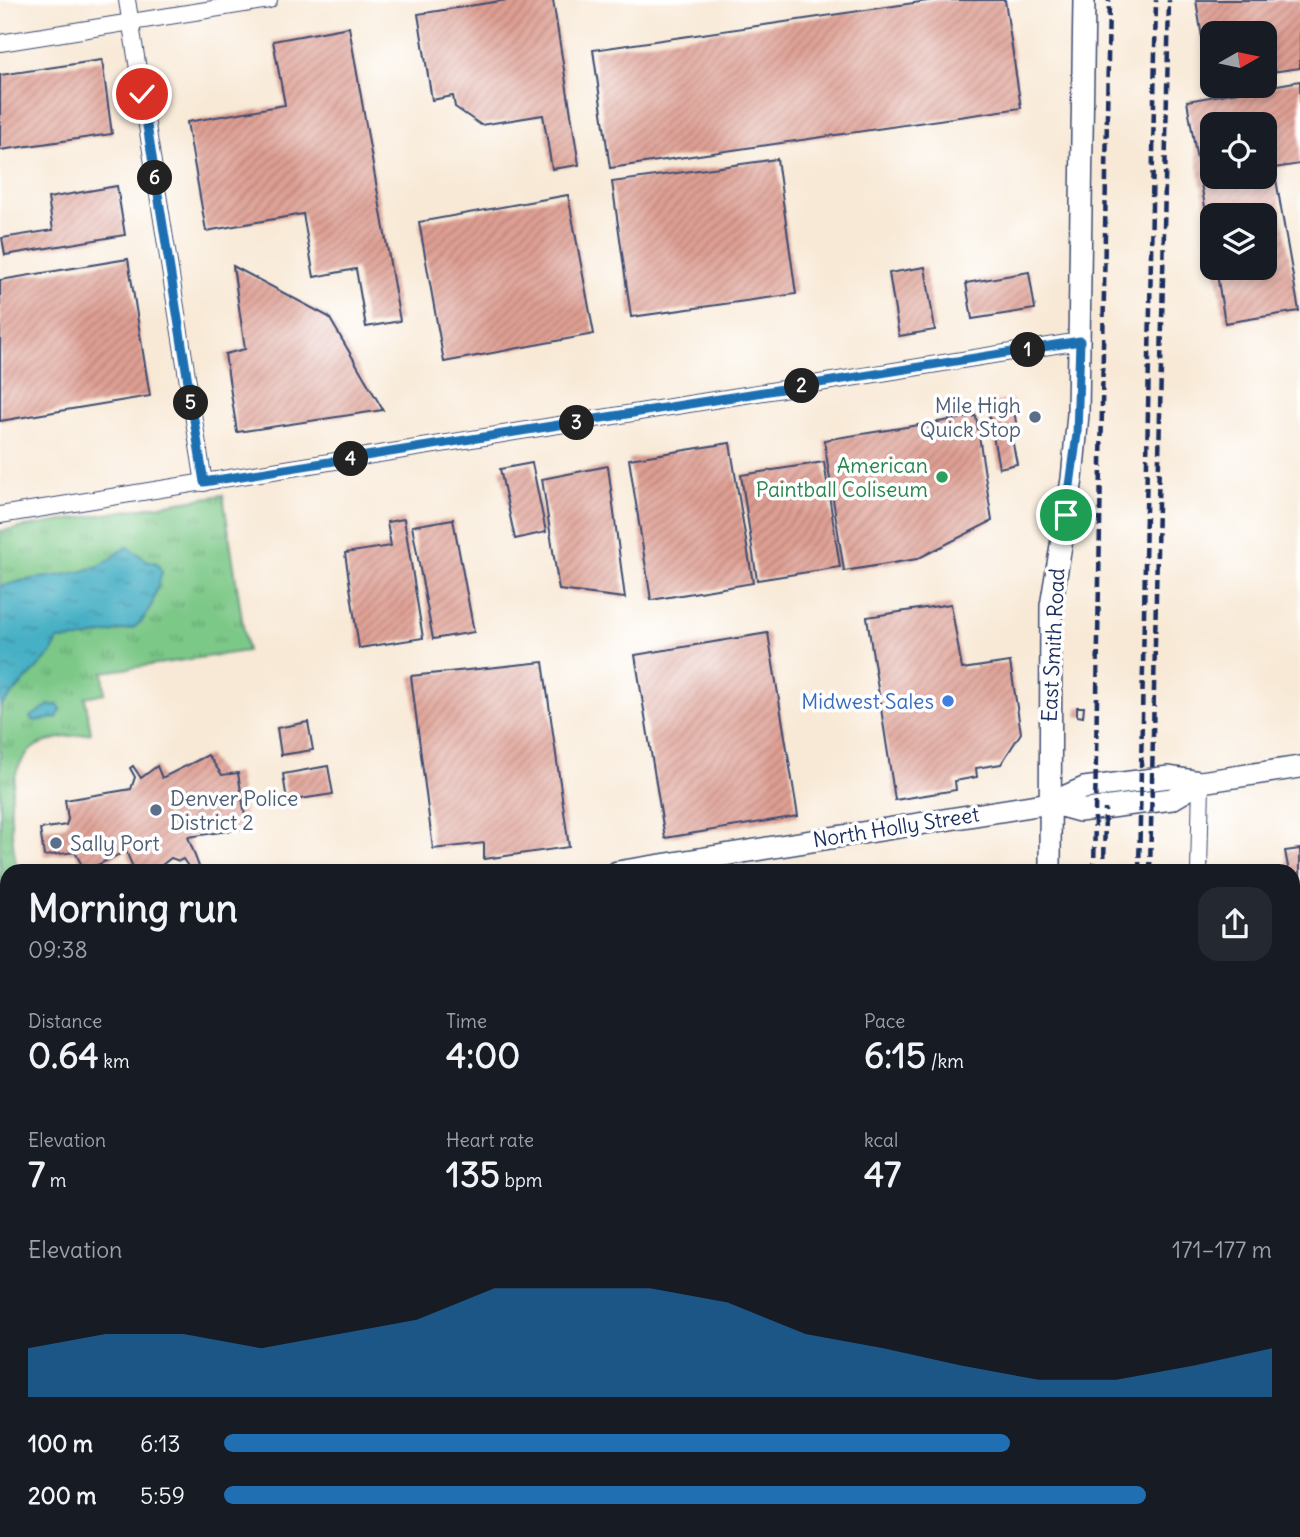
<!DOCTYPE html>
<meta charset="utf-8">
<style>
body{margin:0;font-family:Delius,sans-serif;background:#242831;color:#f1f3f6;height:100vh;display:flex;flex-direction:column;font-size:26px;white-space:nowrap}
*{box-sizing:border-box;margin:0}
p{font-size:23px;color:#9ea1a6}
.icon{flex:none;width:38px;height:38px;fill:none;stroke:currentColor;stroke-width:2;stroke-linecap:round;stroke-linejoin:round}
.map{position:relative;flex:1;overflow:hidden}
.drawer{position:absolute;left:0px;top:864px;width:1300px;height:674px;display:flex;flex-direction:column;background:#171b24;border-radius:21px 21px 0 0;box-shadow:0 4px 10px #0003}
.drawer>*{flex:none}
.needle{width:46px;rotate:81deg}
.fabs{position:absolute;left:1200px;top:21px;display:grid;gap:14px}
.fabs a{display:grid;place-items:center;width:77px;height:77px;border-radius:14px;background:#171b24;box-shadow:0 4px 10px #0003;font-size:35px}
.pin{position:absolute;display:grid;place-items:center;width:60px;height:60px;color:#fff;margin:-30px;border:4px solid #fff;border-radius:50%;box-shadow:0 2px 7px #0007}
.km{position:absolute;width:35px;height:35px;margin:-18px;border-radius:50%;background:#222;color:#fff;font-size:19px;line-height:35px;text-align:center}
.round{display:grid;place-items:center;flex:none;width:74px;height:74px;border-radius:21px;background:#242831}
.headline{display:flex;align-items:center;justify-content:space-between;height:119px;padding:0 28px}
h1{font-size:38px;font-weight:700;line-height:52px}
.metrics{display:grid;grid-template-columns:repeat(3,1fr);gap:10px;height:119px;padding:7px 28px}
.metrics div{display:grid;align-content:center}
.metrics b{font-size:35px;font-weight:700}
.metrics small{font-size:19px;font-weight:400}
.metrics p{font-size:19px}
.chart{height:196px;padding:14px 28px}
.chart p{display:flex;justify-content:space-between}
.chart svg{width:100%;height:126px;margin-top:7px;fill:#1f6fb2;opacity:.7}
ul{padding:0 28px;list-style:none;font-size:23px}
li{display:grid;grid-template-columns:112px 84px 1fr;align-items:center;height:52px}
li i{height:18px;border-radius:9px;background:#1f6fb2}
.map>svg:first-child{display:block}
.grass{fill:url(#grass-tufts);stroke:#4b7c72;stroke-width:2}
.water{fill:url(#water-ripples);stroke:#317092;stroke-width:2}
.building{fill:url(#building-hatch);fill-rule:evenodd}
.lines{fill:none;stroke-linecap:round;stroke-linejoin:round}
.minor-casing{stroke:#3c4b70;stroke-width:18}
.tertiary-casing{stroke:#3c4b70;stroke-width:24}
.minor{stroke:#fff;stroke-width:16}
.tertiary{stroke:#fff;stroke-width:21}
.rail{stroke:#1b2f5e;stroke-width:4.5;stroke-dasharray:10 5;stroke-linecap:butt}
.route-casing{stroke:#fff;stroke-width:14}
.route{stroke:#1f6fb2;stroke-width:9}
.service-dot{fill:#5c6f8a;stroke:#fff;stroke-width:2.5}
.leisure-dot{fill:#2e9e5b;stroke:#fff;stroke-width:2.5}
.shop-dot{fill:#3f7fe0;stroke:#fff;stroke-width:2.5}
.labels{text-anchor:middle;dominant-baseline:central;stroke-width:7;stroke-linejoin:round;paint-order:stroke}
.service-label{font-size:21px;fill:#4e5e75;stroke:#fff;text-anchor:start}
.leisure-label{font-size:21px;fill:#27864d;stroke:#fff;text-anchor:end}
.street-label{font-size:21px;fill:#1b2f5e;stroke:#fff}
.shop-label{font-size:21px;fill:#366cbe;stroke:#fff;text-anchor:end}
</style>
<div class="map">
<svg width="1300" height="1537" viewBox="0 0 1300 1537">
<defs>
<pattern id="grass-tufts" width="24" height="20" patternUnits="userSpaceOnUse" patternTransform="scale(1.75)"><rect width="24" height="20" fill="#7bc887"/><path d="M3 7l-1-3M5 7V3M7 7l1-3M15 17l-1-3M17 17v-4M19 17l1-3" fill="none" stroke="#64a372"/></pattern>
<pattern id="water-ripples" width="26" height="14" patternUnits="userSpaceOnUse" patternTransform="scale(1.75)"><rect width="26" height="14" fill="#47b0c5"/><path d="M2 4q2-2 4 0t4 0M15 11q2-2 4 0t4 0" fill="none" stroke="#3a90a3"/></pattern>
<pattern id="building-hatch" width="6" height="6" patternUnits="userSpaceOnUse" patternTransform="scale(1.75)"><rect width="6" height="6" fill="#df9f93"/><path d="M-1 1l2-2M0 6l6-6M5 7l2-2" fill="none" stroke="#b4827b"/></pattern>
</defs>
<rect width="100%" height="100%" fill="#fff"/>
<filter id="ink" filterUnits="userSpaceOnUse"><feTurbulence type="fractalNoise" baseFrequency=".0143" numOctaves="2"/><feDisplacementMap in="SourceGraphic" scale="14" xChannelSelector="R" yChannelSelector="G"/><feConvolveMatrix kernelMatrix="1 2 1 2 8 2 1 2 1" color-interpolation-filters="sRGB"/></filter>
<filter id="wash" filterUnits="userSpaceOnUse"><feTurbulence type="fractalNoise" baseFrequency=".00686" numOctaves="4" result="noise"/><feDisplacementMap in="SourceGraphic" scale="28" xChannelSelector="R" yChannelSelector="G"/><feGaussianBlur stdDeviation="1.57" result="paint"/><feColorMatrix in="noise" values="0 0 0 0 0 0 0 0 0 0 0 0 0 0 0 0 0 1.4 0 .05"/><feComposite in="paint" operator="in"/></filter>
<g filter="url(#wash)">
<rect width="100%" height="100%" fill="#f8e9d6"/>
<path class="grass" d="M223 495 247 651 103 672 105 693 85 697 91 733C74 736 54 737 38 745 0 767 11 833 17 871L7 872V956L0 957V531Z"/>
<g class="water">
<path d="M128 547 148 561 157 563 162 572 152 604 142 621 133 628 79 639 58 640 51 654 0 707V586C10 585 18 581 26 580 51 576 83 575 106 562 115 558 119 550 128 547Z"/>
<path d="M49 705H58L61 709 57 718 33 721 30 717Z"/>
</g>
<g id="blocks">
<g class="building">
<path d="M507 0H553L579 165 552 169 543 115 481 125 455 107 453 96 432 100 418 14Z"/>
<path d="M934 0H1005L1021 108 610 168 593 50Z"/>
<path d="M1196 0H1300V68L1265 73V33H1213V82H1209Z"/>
<path d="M349 27 400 321 366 327 356 269 314 277 303 214 206 231 187 122 285 105 273 41Z"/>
<path d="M102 60 112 134 0 150V75Z"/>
<path d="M1300 81V164L1274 168 1299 311 1225 323 1216 268H1265V215H1213L1211 242 1187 101ZM1213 124H1265V177H1213Z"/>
<path d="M777 159 796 294 631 317 612 182Z"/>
<path d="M117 186 125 235 5 255 2 238 53 230 48 198Z"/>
<path d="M568 195 594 334 444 362 419 222Z"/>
<path d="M128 259 150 396 0 421V280Z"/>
<path d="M233 266 329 317 383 410 237 432 225 354 245 349Z"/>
<path d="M925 267 935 330 899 336 889 273Z"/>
<path d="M1029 272 1035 309 972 319 966 283Z"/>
<path d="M1012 399 1017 428 1010 429 1017 464 999 468 987 404Z"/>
<path d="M976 416 992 521 917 559 844 571 824 440Z"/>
<path d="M730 443 753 583 651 600 629 459Z"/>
<path d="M824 462 840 567 757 580 741 475Z"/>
<path d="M532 463 546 532 515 539 500 469Z"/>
<path d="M608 466 625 598 559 590 542 479Z"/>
<path d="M404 519 423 638 359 648 345 553 391 546 387 522Z"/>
<path d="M453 519 474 632 433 639 412 526Z"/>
<path d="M951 604 962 669 1010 662 1021 733 1001 764 976 768 977 777 955 781 956 790 895 800 867 617Z"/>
<path d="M768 633 798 816 665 838 635 655Z"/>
<path d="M543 662 569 847 484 859V843L433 849 411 676Z"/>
<path d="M1077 707H1084L1083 717 1077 716Z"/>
<path d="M308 722 313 750 281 755 277 728Z"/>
<path d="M208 755 222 775 238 773 247 828 188 837 201 872H192L183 859 179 861 171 858 153 872H135L126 851 85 871 75 852 44 856 40 829 66 825 68 819 65 800 131 789 135 777 130 768 133 766 141 778 157 766 162 778Z"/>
<path d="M328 766 333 794 287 801 283 774Z"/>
<path d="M1300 849V935L1298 936 1293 902V872H1289L1285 851Z"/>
<path d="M1300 962V1078L1293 1079V963Z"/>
<path d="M177 1531H225V1533L177 1537Z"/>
<path d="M315 1531H577V1537H316Z"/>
</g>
</g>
</g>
<g filter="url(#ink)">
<use href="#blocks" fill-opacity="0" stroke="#3c4b70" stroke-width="2"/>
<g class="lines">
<defs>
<g id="minor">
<path d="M127 0 204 483"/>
<path d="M0 43 269 0"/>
<path d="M0 515 1080 341"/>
<path d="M1199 872 1201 782"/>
<path d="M275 1531 276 1537"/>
<path d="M1185 1537V1531"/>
</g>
<g id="tertiary">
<path d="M1050 803 1079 811 1172 799 1201 782"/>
<path d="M617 872 1050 803 1084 788 1169 777 1201 782 1300 767"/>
<path d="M1050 872 1051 606 1072 479 1078 414 1084 0"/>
<path d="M0 969 7 968"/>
<path d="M1037 1537V1531"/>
</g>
</defs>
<use href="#minor" class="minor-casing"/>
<use href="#tertiary" class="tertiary-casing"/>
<use href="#minor" class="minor"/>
<use href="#tertiary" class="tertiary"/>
<g class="rail">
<path d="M1094 872 1109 0"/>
<path d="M1104 872 1105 809"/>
<path d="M1139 872 1156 0"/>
<path d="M1150 872 1169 0"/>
<path d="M1073 1537 1074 1531"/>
<path d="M1122 1537V1531"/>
<path d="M1135 1537V1531"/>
</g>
</g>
</g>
<g class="lines" filter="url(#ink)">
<defs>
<path id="route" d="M142 94 204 482 1080 341 1077 434 1066 515"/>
</defs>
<use href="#route" class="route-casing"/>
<use href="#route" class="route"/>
</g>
<g class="service-dot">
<circle cx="1035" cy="417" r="7"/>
<circle cx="156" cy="810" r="7"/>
<circle cx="56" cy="843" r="7"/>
</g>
<circle class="leisure-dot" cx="942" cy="477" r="7"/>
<circle class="shop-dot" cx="948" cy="701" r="7"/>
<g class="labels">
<g class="service-label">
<text x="1021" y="405" text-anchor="end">Mile High<tspan x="1021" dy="24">Quick Stop</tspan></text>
<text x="170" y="798">Denver Police<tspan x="170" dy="24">District 2</tspan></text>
<text x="70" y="843">Sally Port</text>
</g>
<g class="leisure-label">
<text x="928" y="465">American<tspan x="928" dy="24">Paintball Coliseum</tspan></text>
</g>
<g class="street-label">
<text transform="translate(1053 645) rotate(-87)">East Smith Road</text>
<text transform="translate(896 827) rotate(-9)">North Holly Street</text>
</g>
<g class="shop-label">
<text x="934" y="701">Midwest Sales</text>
</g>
</g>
</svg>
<div class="fabs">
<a><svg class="needle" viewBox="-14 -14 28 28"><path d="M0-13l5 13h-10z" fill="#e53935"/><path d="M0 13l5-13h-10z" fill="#9ea1a6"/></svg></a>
<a><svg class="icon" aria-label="locate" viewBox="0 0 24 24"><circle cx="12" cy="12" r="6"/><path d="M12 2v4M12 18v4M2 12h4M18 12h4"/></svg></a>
<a><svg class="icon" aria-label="layers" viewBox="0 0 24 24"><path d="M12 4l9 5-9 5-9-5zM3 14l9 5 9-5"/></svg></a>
</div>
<div class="pin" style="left:1066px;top:515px;background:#1e9e55"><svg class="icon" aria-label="arrive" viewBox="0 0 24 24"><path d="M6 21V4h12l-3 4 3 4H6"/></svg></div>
<div class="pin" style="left:142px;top:94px;background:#d93025"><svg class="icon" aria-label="check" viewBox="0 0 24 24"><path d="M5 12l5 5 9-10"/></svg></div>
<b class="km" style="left:1028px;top:350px">1</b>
<b class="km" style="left:802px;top:386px">2</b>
<b class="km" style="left:577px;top:423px">3</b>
<b class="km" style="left:351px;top:459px">4</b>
<b class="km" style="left:191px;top:403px">5</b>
<b class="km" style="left:155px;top:178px">6</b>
<section class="drawer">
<div class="headline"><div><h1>Morning run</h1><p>09:38</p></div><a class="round"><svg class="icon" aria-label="share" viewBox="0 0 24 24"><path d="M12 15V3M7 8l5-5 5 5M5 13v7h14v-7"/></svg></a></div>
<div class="metrics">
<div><p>Distance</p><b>0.64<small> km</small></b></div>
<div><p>Time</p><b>4:00</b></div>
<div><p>Pace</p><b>6:15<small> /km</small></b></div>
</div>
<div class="metrics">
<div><p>Elevation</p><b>7<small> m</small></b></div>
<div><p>Heart rate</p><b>135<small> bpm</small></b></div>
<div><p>kcal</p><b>47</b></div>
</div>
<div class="chart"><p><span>Elevation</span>171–177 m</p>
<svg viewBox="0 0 160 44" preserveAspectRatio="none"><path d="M0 44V27L10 22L20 22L30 27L40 22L50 17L60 6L70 6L80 6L90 11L100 22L110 27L120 33L130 38L140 38L150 33L160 27V44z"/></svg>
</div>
<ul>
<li><b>100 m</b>6:13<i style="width:75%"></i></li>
<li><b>200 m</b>5:59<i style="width:88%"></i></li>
</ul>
</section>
</div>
